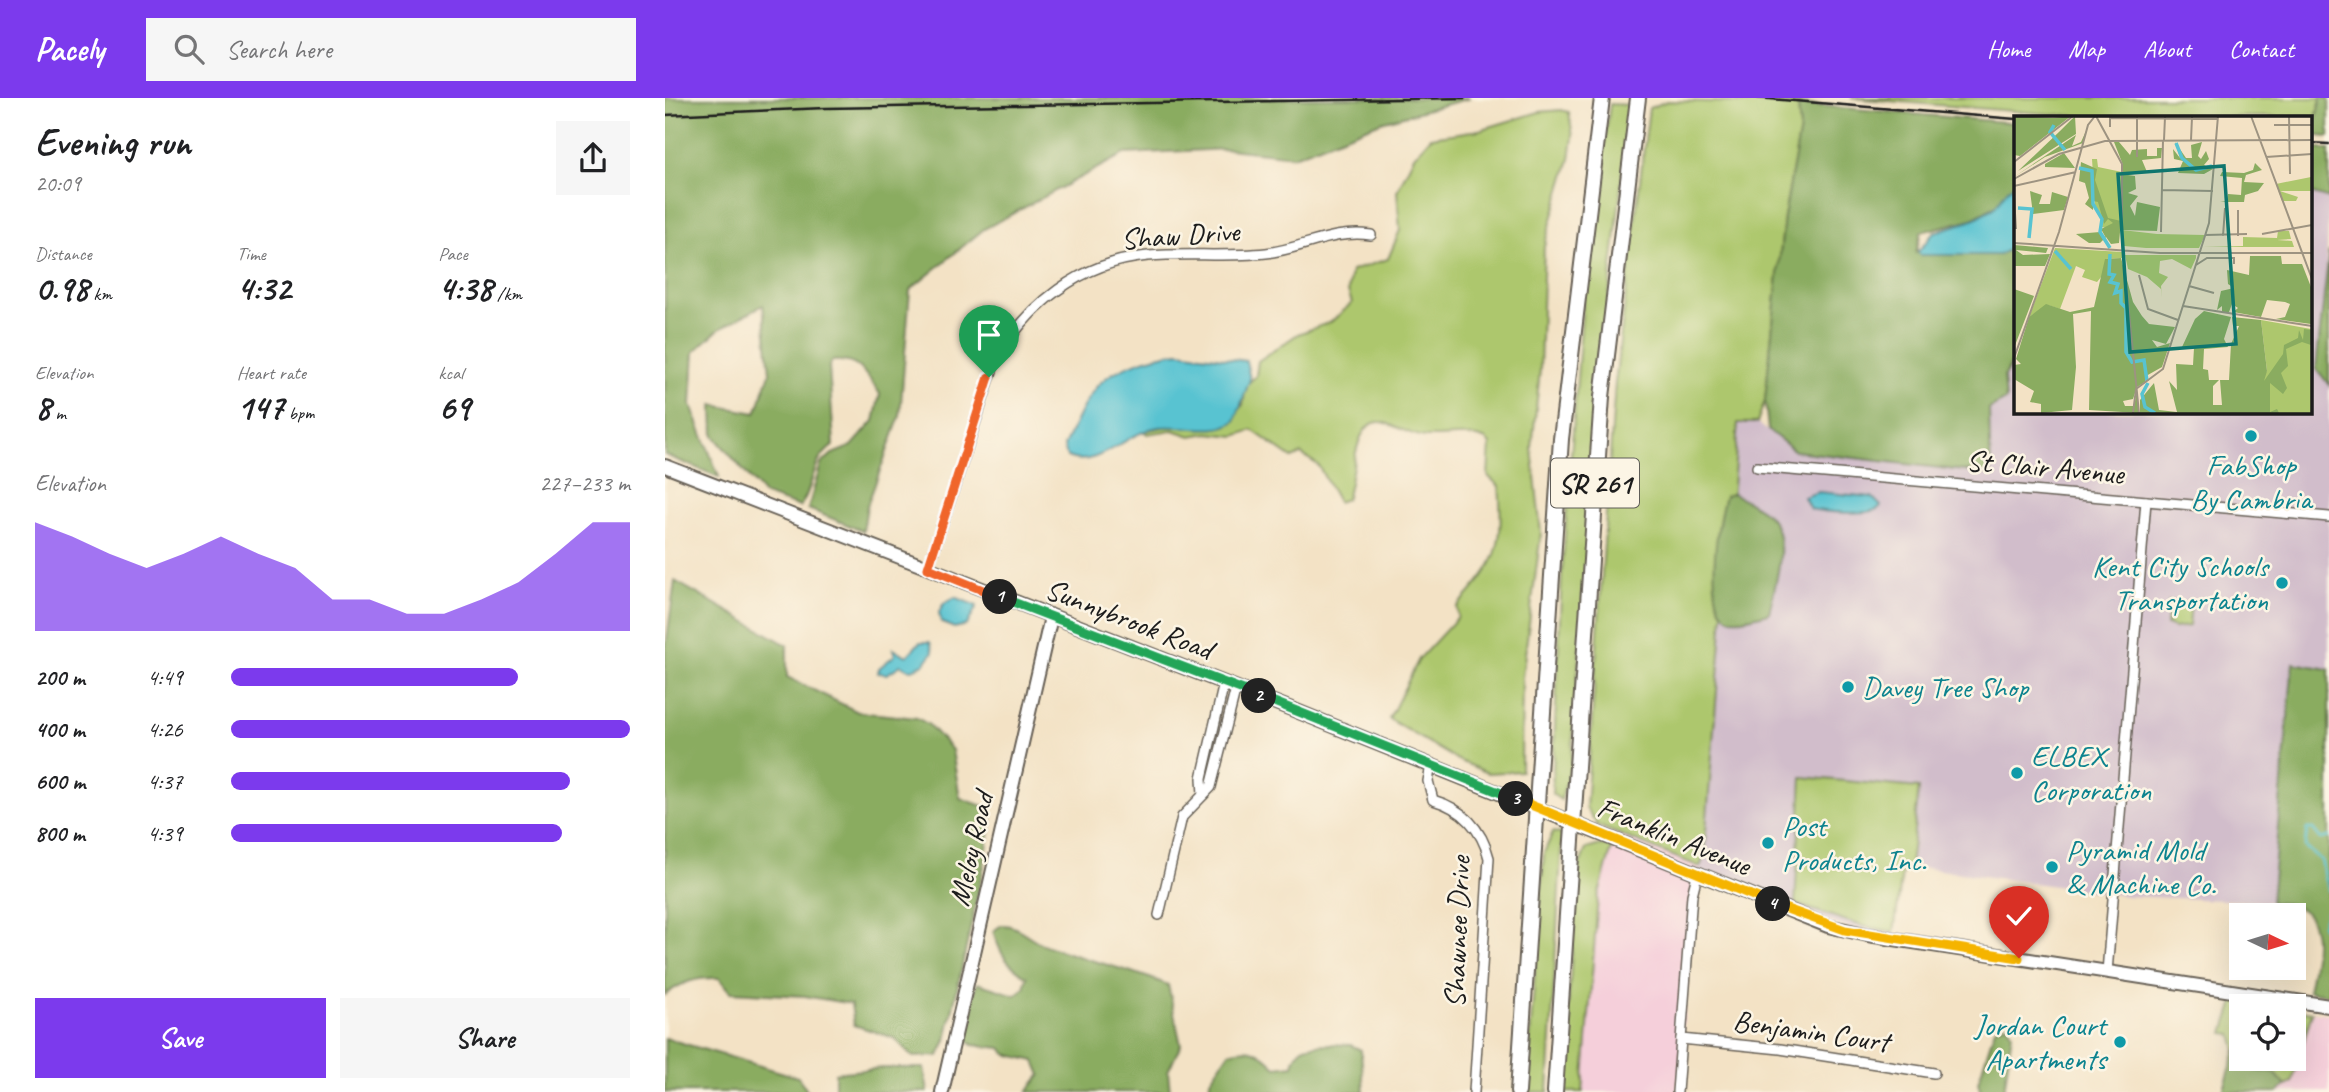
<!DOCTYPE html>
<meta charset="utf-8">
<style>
body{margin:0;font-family:Caveat,sans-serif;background:#f6f6f6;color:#202124;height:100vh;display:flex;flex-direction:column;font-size:26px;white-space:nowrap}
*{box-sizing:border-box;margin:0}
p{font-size:23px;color:#757577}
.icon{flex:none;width:38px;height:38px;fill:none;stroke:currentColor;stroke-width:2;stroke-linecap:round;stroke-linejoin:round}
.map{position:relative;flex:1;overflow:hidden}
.drawer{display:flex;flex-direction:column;background:#fff;width:665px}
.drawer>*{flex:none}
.needle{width:46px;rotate:94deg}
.tools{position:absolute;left:1564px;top:805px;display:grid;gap:14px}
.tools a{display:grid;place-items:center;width:77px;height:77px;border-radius:0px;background:#fff;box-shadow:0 7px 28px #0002;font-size:35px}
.pin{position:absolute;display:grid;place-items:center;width:60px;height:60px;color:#fff;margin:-72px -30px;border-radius:50% 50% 50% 0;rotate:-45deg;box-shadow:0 0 7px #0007}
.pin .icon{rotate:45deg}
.km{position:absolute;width:35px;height:35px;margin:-18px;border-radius:50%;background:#222;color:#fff;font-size:19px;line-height:35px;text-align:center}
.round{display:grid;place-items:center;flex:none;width:74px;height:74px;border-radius:0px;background:#f6f6f6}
.headline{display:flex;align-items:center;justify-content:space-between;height:119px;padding:0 35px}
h1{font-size:38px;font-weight:700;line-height:52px}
.stats{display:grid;grid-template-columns:repeat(3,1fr);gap:10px;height:119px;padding:7px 35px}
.stats div{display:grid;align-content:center}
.stats b{font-size:35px;font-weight:700}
.stats small{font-size:19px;font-weight:400}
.stats p{font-size:19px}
.chart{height:196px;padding:14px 35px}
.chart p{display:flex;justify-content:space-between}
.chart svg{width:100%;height:126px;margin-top:7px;fill:#7c3aed;opacity:.7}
.cta{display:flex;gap:14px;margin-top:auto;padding:14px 35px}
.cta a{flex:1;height:80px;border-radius:0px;background:#7c3aed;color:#fff;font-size:28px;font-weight:700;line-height:80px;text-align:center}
.cta a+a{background:#f6f6f6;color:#202124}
ul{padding:0 35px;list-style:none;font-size:23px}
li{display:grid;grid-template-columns:112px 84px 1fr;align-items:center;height:52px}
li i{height:18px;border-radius:9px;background:#7c3aed}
header{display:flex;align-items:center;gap:42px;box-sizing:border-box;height:98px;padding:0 35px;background:#7c3aed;color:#fff}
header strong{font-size:33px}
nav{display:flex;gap:38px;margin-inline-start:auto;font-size:24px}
.search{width:490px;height:63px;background:#f6f6f6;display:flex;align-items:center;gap:18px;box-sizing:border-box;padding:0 24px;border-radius:0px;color:#757577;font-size:26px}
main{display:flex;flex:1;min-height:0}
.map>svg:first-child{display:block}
.built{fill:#f5cfda}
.industrial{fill:#d1bdcb}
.green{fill:#adc76d;stroke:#647244;stroke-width:2}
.forest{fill:#8aac60;stroke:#53643e;stroke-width:2}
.water{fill:#58c3d1;stroke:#3a7076;stroke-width:2}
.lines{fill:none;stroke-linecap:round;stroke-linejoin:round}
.stream{stroke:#58c3d1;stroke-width:2.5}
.street-casing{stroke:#676157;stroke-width:12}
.secondary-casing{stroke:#676157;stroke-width:16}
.primary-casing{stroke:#676157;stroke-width:18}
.street{stroke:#fff;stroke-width:9}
.secondary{stroke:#fff;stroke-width:12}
.primary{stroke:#fff;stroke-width:14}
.rail{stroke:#1c1c1c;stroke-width:2.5}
.split-1-casing{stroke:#fff;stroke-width:14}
.split-2-casing{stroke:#fff;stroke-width:14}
.split-3-casing{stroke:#fff;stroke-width:14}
.split-4-casing{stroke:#fff;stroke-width:14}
.split-5-casing{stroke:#fff;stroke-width:14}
.split-1{stroke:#f0652b;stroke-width:9}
.split-2{stroke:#22a559;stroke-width:9}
.split-3{stroke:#22a559;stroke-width:9}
.split-4{stroke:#f5b400;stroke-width:9}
.split-5{stroke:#f5b400;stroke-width:9}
.culture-dot{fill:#0f9aa8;stroke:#fcf5e5;stroke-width:2.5}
.labels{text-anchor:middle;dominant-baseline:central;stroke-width:5;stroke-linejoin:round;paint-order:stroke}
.shield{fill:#fcf5e5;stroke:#5f5d58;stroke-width:2}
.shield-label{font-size:28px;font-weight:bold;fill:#1c1c1c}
.street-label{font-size:30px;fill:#1c1c1c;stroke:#fcf5e5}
.culture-label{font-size:30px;fill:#0d838f;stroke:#fcf5e5;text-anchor:start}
.inset-river{fill:none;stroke:#58c3d1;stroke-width:3.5}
.inset-road{fill:none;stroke:#9d9381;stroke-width:2}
.view{fill:#0f766e;fill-opacity:0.15;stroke:#0f766e;stroke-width:3.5}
.inset-edge{fill:none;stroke:#1c1c1c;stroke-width:3.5}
</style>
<header>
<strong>Pacely</strong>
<div class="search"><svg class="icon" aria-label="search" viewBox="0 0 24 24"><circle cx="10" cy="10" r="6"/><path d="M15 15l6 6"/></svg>Search here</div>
<nav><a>Home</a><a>Map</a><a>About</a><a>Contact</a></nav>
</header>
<main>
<section class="drawer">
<div class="headline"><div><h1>Evening run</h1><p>20:09</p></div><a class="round"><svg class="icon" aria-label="share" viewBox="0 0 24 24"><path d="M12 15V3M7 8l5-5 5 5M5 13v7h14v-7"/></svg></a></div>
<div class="stats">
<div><p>Distance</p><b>0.98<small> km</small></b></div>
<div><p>Time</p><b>4:32</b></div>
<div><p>Pace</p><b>4:38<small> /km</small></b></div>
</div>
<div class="stats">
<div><p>Elevation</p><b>8<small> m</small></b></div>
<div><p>Heart rate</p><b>147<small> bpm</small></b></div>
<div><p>kcal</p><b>69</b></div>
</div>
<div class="chart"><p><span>Elevation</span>227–233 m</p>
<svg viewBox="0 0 160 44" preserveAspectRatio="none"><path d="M0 44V6L10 11L20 17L30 22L40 17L50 11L60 17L70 22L80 33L90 33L100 38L110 38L120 33L130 27L140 17L150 6L160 6V44z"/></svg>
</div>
<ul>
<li><b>200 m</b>4:49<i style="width:72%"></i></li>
<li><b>400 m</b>4:26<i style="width:100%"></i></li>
<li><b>600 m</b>4:37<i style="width:85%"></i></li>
<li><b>800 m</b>4:39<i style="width:83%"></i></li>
</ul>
<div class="cta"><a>Save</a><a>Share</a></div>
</section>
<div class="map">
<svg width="1664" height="994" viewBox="0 0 1664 994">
<rect width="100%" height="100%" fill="#fcf5e5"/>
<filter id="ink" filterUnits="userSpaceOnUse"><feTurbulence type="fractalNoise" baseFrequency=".0143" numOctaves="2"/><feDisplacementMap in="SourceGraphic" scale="14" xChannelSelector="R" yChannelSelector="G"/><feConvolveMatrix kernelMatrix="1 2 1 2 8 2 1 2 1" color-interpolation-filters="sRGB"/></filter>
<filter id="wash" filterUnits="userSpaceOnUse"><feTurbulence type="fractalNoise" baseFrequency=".00686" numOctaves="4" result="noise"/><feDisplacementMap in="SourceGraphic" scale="28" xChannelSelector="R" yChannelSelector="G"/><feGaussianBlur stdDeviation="1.57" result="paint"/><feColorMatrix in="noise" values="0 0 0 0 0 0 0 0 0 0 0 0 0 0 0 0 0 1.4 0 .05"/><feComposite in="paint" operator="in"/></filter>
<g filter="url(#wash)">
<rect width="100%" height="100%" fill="#f3e2c5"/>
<g class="built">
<path d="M948 729 1039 758 1032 777 1012 994H918L933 799 949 742Z"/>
<path d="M1647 914 1664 916V994H1612L1627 985Z"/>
</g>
<path class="industrial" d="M1645 95 1664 101 1656 279 1664 287V571L1628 566 1606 804 1462 798 1238 767 1228 841 1203 837 1032 777 1039 758 1073 325H1092L1130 353 1326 375 1324 311 1351 257V313H1645Z"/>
<g class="green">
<path d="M1186 0H1664V39L1645 37V19H1422Z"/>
<path d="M1002 3 1133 6 1135 31 1119 119 1100 302 1092 325H1073L1039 758 1035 769 933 728 921 710 950 285 984 10Z"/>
<path d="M945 6 965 7 933 297 906 668 896 702 887 696 897 474 919 190Z"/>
<path d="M896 12 904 14 908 39 905 61 879 148 875 272 867 350 876 435 857 579 856 673 823 675 793 662 724 621 754 561 793 519 792 509C834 464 839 449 834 388L823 378 825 346 821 342C805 334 780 340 762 339 747 338 735 330 721 325 688 315 689 380 681 401L673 404 653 367 636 356 627 360 587 332 570 338 543 335 526 338 508 332 482 336 479 333 502 328 553 329 578 307 581 287 591 278 593 263 633 236 666 224 687 205 683 193 686 173 723 161 735 132 732 93 749 58 766 39 814 32 874 14Z"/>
<path d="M1504 504 1526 506 1524 528 1509 530 1502 527Z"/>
<path d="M1137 679 1254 690 1245 768H1238L1229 834 1197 828 1130 806Z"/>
<path d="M888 734 897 736 883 994H861L879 755Z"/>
<path d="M935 747 947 749 933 799 918 994H897L913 771 921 751Z"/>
<path d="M1570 901 1613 908H1577V955L1571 952 1567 936 1559 935Z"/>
<path d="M1629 911 1647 914 1627 985 1621 988 1609 975 1590 972 1582 961H1629Z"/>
</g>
<g class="forest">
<path d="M0 0H805L716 24 629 58 563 51 459 56 319 131 245 192 235 318 202 408 198 433 143 411 156 366 167 356 187 348 209 323 215 296C201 276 193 260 167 263L164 268 169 347C143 366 152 384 135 409L99 397 49 338 48 307 91 315 105 275 98 207 53 232 29 254 26 307 54 379 0 357Z"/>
<path d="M1656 0H1664V39L1645 37V23L1651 20Z"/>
<path d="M1133 6 1351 25V96L1307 121 1256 134 1251 155 1294 152 1334 157 1350 147 1351 139V257L1339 279 1341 302 1324 311 1326 376 1130 353 1103 332 1100 302 1119 119 1135 31Z"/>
<path d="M1645 50 1664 52V101L1645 95Z"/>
<path d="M1664 153V287L1651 270Z"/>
<path d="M1068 395C1079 402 1096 409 1105 419 1126 442 1109 489 1104 515 1094 517 1077 523 1067 521 1037 513 1053 420 1060 398Z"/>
<path d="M10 483 122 547V579L193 614 252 620 264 627 287 652 295 700 321 709 327 715 321 758 281 942 274 958 248 959 229 940 189 927 186 906 140 898 66 894 54 880C32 879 17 884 0 897V555Z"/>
<path d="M1628 565 1664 571V897L1643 893C1647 868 1661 825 1633 809 1627 805 1613 805 1606 804Z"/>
<path d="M337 827C352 826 366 842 380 847 421 863 463 870 503 887L516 947 503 973 505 994H362L376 977 370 963 341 956 336 950 308 947 297 938 312 885 350 897 359 890 362 879C341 865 336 858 328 833Z"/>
<path d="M1342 926 1347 934 1339 994H1316L1313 984 1330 930Z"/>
<path d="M0 940 133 979 143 994H0Z"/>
<path d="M663 946 686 947 696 952 699 994H544L545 982 564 954C586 947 595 953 611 969L628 967C633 946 643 947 663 946Z"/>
<path d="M1571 952 1590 972 1610 975 1621 988 1612 994H1558Z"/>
<path d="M218 970H259L263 994H170V975Z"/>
</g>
<g class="water">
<path d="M1351 85 1348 149 1334 157H1255L1253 154 1269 134 1305 123 1329 110 1342 92Z"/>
<path d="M514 254 581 263 585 281 570 323C550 339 512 324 489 330 461 336 431 372 402 359L399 348C409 328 419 302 434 286 452 268 489 257 514 254Z"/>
<path d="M1153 394 1207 399 1216 408C1208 419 1160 414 1145 411L1139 399Z"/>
<path d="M290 499 312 508 302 527 289 530 276 524 274 514 279 505Z"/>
<path d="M255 544H265L268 554 259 566 245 572 236 567 222 576 213 575 214 570 230 557 228 551 242 558Z"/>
</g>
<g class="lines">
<g class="stream">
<path d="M1664 739 1656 741 1648 731H1642L1640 749 1656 762 1664 793"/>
<path d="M1664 808 1657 828 1664 839"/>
</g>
</g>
</g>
<g filter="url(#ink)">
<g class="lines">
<defs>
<g id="street">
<path d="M1092 369 1664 419"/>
<path d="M263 470 330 264C362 207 415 164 483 158 522 155 562 159 601 155 637 151 669 131 706 137"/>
<path d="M766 667 763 683 768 702C797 710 817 731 824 760L809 994"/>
<path d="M538 697 537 680 559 585"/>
<path d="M494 817 517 719 546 689 571 590"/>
<path d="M1442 874 1481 403"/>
<path d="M1016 941 1115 951 1269 975"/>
<path d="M1012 994 1027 797 1032 777"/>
</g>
<g id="secondary">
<path d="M0 368 629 612 1163 828 1203 837 1664 908"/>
<path d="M277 994 386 519"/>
</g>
<g id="primary">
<path d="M853 994 896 341 937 0"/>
<path d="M890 994 937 299 973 0"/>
</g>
</defs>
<use href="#street" class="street-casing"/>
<use href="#secondary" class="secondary-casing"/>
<use href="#primary" class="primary-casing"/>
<use href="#street" class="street"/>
<use href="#secondary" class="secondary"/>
<use href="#primary" class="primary"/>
<g class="rail">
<path d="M1093 0 1351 21"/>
<path d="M0 17 160 10 800 0"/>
<path d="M1645 45 1664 46"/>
</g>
</g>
</g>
<g class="lines" filter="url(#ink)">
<defs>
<path id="split-1" d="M324 279 263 470 335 499"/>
<path id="split-2" d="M335 499 594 598"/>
<path id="split-3" d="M594 598 851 701"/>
<path id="split-4" d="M851 701 1108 806"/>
<path id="split-5" d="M1108 806 1180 832 1354 860"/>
</defs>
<use href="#split-1" class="split-1-casing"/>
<use href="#split-2" class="split-2-casing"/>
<use href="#split-3" class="split-3-casing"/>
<use href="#split-4" class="split-4-casing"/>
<use href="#split-5" class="split-5-casing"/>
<use href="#split-1" class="split-1"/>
<use href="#split-2" class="split-2"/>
<use href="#split-3" class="split-3"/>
<use href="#split-4" class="split-4"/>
<use href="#split-5" class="split-5"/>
</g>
<g class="culture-dot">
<circle cx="1586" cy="338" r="7"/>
<circle cx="1617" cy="485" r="7"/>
<circle cx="1183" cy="589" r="7"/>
<circle cx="1352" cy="675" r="7"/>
<circle cx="1103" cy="745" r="7"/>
<circle cx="1387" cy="769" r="7"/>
<circle cx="1455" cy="944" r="7"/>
</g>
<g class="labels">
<rect class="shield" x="886" y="360.5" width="88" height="49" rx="5"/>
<g class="shield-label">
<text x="930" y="385">SR 261</text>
</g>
<g class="street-label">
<text transform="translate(515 137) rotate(-4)">Shaw Drive</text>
<text transform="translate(1380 369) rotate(5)">St Clair Avenue</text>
<text transform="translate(464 521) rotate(21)">Sunnybrook Road</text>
<text transform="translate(1009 738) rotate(22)">Franklin Avenue</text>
<text transform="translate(306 751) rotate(-77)">Meloy Road</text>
<text transform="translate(792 834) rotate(-88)">Shawnee Drive</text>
<text transform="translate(1146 933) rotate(8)">Benjamin Court</text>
</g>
<g class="culture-label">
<text x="1586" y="367" text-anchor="middle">FabShop<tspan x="1586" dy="34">By Cambria</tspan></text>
<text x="1603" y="468" text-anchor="end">Kent City Schools<tspan x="1603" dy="34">Transportation</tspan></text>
<text x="1197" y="589">Davey Tree Shop</text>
<text x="1366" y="658">ELBEX<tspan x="1366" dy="34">Corporation</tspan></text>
<text x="1117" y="728">Post<tspan x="1117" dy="34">Products, Inc.</tspan></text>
<text x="1401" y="752">Pyramid Mold<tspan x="1401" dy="34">&amp; Machine Co.</tspan></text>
<text x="1441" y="927" text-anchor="end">Jordan Court<tspan x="1441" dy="34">Apartments</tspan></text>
</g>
</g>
<g transform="translate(1349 18)">
<rect width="298" height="298" fill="#f3e2c5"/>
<path d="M78 43H83L84 51 108 56 107 115 88 111 89 103 81 90ZM297 61V75H266L284 81 282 85H268L262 68ZM108 114 143 118 191 119 185 132H132L110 130ZM264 115H275L277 123 263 124 278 125 280 131H189L229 130V121L263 122ZM41 132 108 136V142L91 143 92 155 83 166 68 161 71 154 62 150 46 193 34 189 15 201ZM111 139H182V142L177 153 158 143 146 145 145 157 154 161 147 170 148 182 147 173 133 161 114 153ZM247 204 297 213V297H217L253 255Z" fill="#adc76d"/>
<path d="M0 0 39 2 57 0 6 40 0 39ZM61 0 62 18 4 55 46 15ZM72 15 69 27 31 41 0 61 62 19 58 30 67 26ZM100 26H105L116 39 118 34 133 33V40H143V32H148L147 42 128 44 133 56 114 59 121 60 122 73 114 77 124 80 116 90 121 100 123 86 146 91 143 115 108 114 109 49ZM161 26 172 42H178L177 29 188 26 184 40 187 43 192 35 195 43 190 49 199 53 190 58 164 57 169 45 160 43 159 33 166 42ZM50 37 61 52 31 51V48ZM67 46 83 53 81 64 94 102 107 105 105 127 97 128 92 121 86 127H75L62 118 86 116 92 122 87 113 99 107 94 103 90 108 84 86 79 85V94L71 88 75 82 71 67 65 65ZM241 47 248 54 232 59 230 66 250 67 244 75 231 79 230 86H206L213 85 214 78 227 79 228 62 206 60 208 56 230 57 239 54ZM16 75 28 79 25 88H36L38 76 54 81 50 94 19 98ZM0 129 34 132 32 137 2 134 9 139 36 138 31 150H0ZM236 140H267L268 148H288L297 171V208L262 203 271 201 276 188 271 186 253 184 247 201 219 196 224 192 218 188 215 196H208V190L203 194 207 175 220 172 214 168 213 154 235 159ZM107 142 119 186 128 200 135 208 161 211 152 228 138 224 143 231 156 227 148 251 132 260 131 266 123 271 119 283 109 285 111 290H120L123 275 125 297 75 294 77 195 59 198 62 251 58 294 27 297V288L16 286 20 275 0 263V249L7 248 2 243 15 201 32 188 56 196 80 191 91 143ZM0 173 20 180 0 232ZM190 195 217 201 210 223 214 231 190 233 189 253 194 254 195 264H205L199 270V289H208L206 264H215L217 228 225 210H219L218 201 247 204 253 255 250 265 269 238 270 229 284 222 285 214 289 224 290 213 297 214V229L288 226 272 233 274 250 267 257 273 272 269 278 256 267V296L263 293 265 297H126V284L140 267 145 294 163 296 155 265 163 274 162 248 179 249 180 232 168 231 181 203Z" fill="#8aac60"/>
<path class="inset-river" d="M40 9 36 16 51 34M162 27 168 42 182 54 198 50M65 52 78 55 79 88 88 103 86 116 96 132M4 92 18 93 15 122M41 135 57 153M96 138 95 158 100 159 96 166 104 168 101 177 107 175V187L112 192V236L118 246 130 244 133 265M134 267 128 278 131 291 141 297"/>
<path class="inset-road" d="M82 0 108 48V126L125 297M237 0 298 163M275 0 276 58M260 9H298M96 11V2L204 3M150 24 151 1M177 24 178 1M123 41V1M252 41 298 38M0 46 59 0M0 63 45 38 91 25 298 24M0 70 62 56M148 74 199 75M0 81 2 113M147 116 149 24M248 118 298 109M191 119 233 118M209 120 211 92M224 120V94M0 127 146 137H298M182 149 193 142H220V148M125 159 134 193 164 204M175 170 200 177M169 190 298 210M0 242 45 116 74 9 81 0M119 297 122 273 149 253 195 107 204 0"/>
<path class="view" d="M210 50 222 228 116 236 104 58Z"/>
<rect width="298" height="298" class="inset-edge"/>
</g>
</svg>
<div class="tools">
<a><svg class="needle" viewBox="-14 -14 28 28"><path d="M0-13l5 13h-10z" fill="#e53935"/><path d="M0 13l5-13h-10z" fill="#757577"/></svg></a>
<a><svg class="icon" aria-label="locate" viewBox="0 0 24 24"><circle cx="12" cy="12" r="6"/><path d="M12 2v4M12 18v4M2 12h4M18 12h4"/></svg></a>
</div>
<div class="pin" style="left:324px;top:279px;background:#1e9e55"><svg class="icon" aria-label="arrive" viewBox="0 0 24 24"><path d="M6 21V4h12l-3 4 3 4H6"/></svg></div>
<div class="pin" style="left:1354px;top:860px;background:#d93025"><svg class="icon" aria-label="check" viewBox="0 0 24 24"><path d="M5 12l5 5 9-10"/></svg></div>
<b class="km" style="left:335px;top:499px">1</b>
<b class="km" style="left:594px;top:598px">2</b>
<b class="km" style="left:851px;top:701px">3</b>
<b class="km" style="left:1108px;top:806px">4</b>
</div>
</main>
